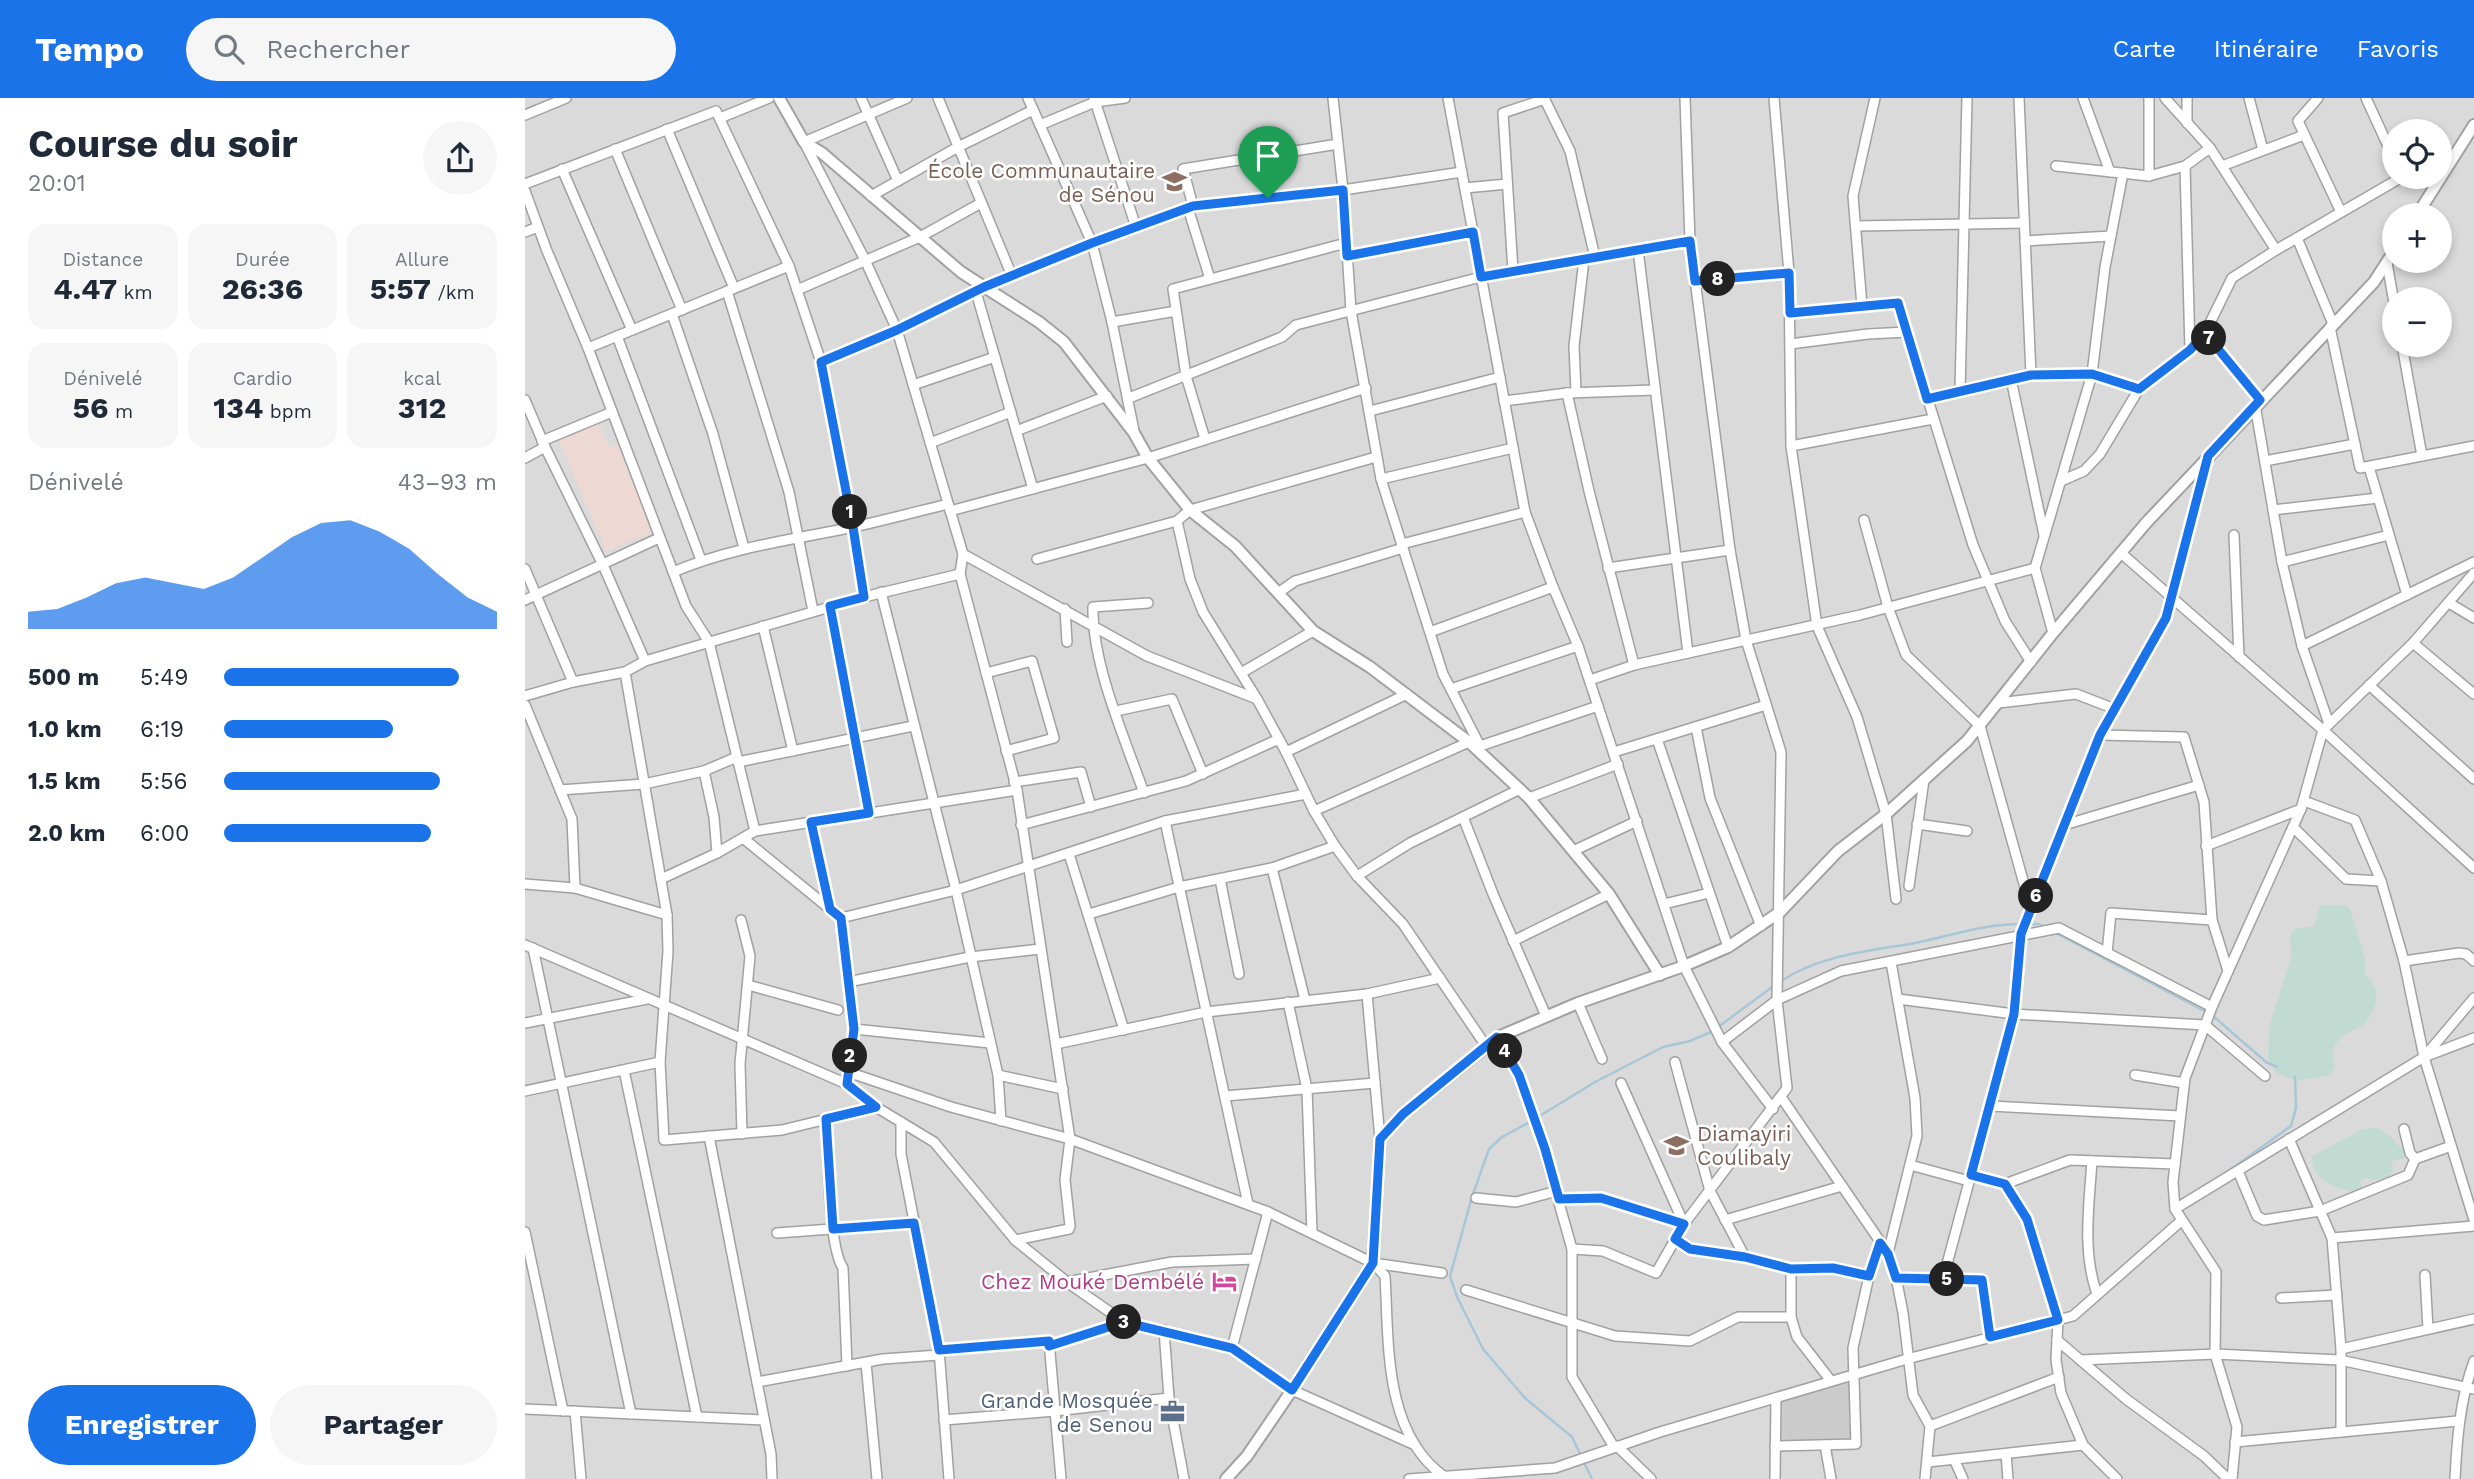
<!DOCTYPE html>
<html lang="fr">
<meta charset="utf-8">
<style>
body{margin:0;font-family:"Work Sans",sans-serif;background:#f6f6f7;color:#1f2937;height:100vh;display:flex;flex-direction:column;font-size:26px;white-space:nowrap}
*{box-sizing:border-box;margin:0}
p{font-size:23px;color:#747a83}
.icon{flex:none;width:38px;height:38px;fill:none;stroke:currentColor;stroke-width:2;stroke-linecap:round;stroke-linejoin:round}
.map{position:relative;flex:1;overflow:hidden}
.panel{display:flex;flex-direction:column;background:#fff;width:525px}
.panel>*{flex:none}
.fabs{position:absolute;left:1857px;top:21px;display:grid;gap:14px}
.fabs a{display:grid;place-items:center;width:70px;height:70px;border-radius:50%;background:#fff;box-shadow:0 4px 10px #0003;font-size:35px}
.pin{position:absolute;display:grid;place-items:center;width:60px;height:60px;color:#fff;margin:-72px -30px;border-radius:50% 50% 50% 0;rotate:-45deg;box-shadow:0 0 7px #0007}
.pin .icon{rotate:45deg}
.km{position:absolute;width:35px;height:35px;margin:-18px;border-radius:50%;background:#222;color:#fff;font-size:19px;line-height:35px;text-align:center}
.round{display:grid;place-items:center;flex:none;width:74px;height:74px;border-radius:37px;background:#f6f6f7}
.headline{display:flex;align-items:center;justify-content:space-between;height:119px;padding:0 28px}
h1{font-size:38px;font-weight:700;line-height:52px}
.metrics{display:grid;grid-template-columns:repeat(3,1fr);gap:10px;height:119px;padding:7px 28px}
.metrics div{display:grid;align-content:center;border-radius:18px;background:#f6f6f7;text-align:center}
.metrics b{font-size:30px;font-weight:700}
.metrics small{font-size:19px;font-weight:400}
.metrics p{font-size:19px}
.chart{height:196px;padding:14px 28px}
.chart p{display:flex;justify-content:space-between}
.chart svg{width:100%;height:126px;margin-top:7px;fill:#1a73e8;opacity:.7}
.cta{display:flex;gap:14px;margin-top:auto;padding:14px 28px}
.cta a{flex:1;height:80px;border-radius:42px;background:#1a73e8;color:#fff;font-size:28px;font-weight:700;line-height:80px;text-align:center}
.cta a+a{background:#f6f6f7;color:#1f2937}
ul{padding:0 28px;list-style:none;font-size:23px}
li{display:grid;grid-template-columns:112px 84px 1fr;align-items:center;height:52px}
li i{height:18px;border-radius:9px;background:#1a73e8}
header{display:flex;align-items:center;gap:42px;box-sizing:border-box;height:98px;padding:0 35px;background:#1a73e8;color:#fff}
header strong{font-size:33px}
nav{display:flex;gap:38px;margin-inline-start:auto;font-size:24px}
.search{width:490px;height:63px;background:#f6f6f7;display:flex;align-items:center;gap:18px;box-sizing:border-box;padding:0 24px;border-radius:38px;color:#747a83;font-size:26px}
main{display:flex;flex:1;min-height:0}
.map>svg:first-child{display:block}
.residential{fill:#dbdada;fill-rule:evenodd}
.commercial{fill:#edd8d3}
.religious{fill:#cbcbcb}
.wetland{fill:#c1dad2}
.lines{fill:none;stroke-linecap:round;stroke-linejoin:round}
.stream{stroke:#a7c7d8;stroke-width:2.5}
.minor-casing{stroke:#a1a1a1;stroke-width:12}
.tertiary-casing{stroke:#a1a1a1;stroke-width:14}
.minor{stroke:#fff;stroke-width:9}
.tertiary{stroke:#fff;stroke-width:10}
.route-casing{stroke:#fff;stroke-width:14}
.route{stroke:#1a73e8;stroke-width:9}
.labels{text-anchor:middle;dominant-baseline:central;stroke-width:5;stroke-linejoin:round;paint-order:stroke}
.education-label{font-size:21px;fill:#785e54;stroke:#fff;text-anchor:end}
.hotel-label{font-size:21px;fill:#b23c85;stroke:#fff;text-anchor:end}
.service-label{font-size:21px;fill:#4e5e75;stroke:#fff;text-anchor:end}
</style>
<header>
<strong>Tempo</strong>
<div class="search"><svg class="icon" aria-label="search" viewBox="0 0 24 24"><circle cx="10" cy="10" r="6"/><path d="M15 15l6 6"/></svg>Rechercher</div>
<nav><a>Carte</a><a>Itinéraire</a><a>Favoris</a></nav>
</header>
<main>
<section class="panel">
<div class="headline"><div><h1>Course du soir</h1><p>20:01</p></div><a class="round"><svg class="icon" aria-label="share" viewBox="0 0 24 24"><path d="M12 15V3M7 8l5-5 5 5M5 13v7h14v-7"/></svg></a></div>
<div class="metrics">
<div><p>Distance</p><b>4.47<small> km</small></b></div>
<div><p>Durée</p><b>26:36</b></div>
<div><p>Allure</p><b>5:57<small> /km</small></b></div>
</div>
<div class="metrics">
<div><p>Dénivelé</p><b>56<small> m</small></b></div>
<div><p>Cardio</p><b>134<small> bpm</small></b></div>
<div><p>kcal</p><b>312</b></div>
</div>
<div class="chart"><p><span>Dénivelé</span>43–93 m</p>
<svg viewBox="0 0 160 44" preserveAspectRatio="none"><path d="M0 44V38L10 37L20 33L30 28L40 26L50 28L60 30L70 26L80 19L90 12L100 7L110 6L120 10L130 16L140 25L150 33L160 38V44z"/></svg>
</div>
<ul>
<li><b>500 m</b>5:49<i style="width:86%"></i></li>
<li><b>1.0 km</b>6:19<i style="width:62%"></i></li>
<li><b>1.5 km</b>5:56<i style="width:79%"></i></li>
<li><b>2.0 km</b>6:00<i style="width:76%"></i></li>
</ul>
<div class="cta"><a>Enregistrer</a><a>Partager</a></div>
</section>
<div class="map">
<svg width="1949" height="1381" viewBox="0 0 1949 1381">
<rect width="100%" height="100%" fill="#edebe3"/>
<path class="residential" d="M0 0H1949V1381H0ZM1869 33H1914V79H1869ZM1869 117H1914V163H1869ZM1869 201H1914V247H1869Z"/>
<path class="commercial" d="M72 323 84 350 93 347 129 433 81 453 33 340Z"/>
<path class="religious" d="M1324 1284 1328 1344 1257 1346V1303Z"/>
<g class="wetland">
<path d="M1795 807 1822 808 1825 811 1840 861V877C1857 889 1853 910 1840 925 1837 929 1830 931 1826 933 1810 941 1804 953 1810 969L1805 977 1773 983 1753 976 1743 961 1744 929 1766 860 1765 838 1771 830 1789 829Z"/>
<path d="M1852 1029 1867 1040 1880 1055 1878 1061 1866 1063 1868 1073 1864 1079 1848 1082 1841 1080 1835 1083 1837 1090 1833 1094C1812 1093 1787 1082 1787 1058L1836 1032Z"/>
</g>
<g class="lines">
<g class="stream">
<path d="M1502 826H1514L1520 829"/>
<path d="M1529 834 1681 914"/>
<path d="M1256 883C1295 857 1345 853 1390 845 1425 838 1459 826 1496 826"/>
<path d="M1687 917 1741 964 1752 969"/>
<path d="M1193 929 1250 887"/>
<path d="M1013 1019 1070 984 1138 949 1165 943 1188 933"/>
<path d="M1007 1023 977 1039 964 1051 947 1099 925 1178 932 1199 958 1251 1000 1300 1047 1339 1067 1381"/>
<path d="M1705 1072 1766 1028 1771 1010 1770 979"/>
</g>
<defs>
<g id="minor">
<path d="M336 0 373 83"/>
<path d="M382 0 279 44 340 162 372 232 438 456 435 476 492 692"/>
<path d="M413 0 487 178"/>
<path d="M503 0 567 145 587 224 609 333"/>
<path d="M569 0 611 129"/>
<path d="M923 0 1000 414 1028 489 1053 548 1159 868 1197 944 1248 1011"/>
<path d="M1019 0 1045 53 1070 159"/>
<path d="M1249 0 1264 175 1266 348 1292 528 1332 619 1361 716 1371 801"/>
<path d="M1494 0 1506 277"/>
<path d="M1558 0 1585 74"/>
<path d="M1624 0V78"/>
<path d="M1640 0 1685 50 1751 152"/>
<path d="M1662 0V25"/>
<path d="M1724 0 1738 52"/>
<path d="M1793 0 1773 23 1816 114"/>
<path d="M1841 0 1869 61"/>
<path d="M0 17 41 0"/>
<path d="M195 20 244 0"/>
<path d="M515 27 570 4 600 0"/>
<path d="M142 31 209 190"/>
<path d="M90 51 157 212"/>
<path d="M1531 68 1624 78 1660 68 1685 50"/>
<path d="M1660 68 1665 252"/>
<path d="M1697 68 1779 37"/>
<path d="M37 71 107 232"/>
<path d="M937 74 818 92 826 213 856 381 918 576 955 648 953 651"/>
<path d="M0 86 191 13 264 168 296 264"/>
<path d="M940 90 982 86"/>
<path d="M0 93 22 153 63 250 161 508 184 544 230 733"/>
<path d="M346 98 433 49 508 12"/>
<path d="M668 108 658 71 813 46"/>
<path d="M663 110 685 181"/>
<path d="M1331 128 1499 125"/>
<path d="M0 134 13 129"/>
<path d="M1772 140 1808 226"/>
<path d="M1500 143 1586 138"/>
<path d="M1113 152 1163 555"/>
<path d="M822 158 948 134"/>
<path d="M1862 165 1869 205"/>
<path d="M988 173 978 15 1020 1"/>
<path d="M1170 183 1264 175"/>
<path d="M272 192 395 139 456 105"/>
<path d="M202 193 264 394 288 513"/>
<path d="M451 194 508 391"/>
<path d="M1337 208 1328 98 1350 0"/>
<path d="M1265 215 1373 205 1448 447 1480 523 1506 564"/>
<path d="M147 216 188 336 219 450"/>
<path d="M587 224 651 213"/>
<path d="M1805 229 1835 370 1949 348"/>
<path d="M1680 235 1735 302"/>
<path d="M92 238 176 462"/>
<path d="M1265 246 1343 236 1382 234"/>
<path d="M1877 247 1897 358"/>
<path d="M63 250 264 168"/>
<path d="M1486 281 1519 437"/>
<path d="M388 287 470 259"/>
<path d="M1435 293 1442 0"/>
<path d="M1051 294 1049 248 1059 161"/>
<path d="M1042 295 1064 393 1109 567"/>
<path d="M604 300 757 239 771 227 956 179 1165 143"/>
<path d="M1403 301 1506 277 1567 276 1614 291"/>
<path d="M0 302 20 349 78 467 120 563"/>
<path d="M979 303 1042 295 1130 292"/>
<path d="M1730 307 1757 464 1777 548 1804 626"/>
<path d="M845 313 975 279"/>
<path d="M491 333 582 298"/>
<path d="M680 341 661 278 648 191 821 145"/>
<path d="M17 343 87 314"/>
<path d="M405 345 486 314"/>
<path d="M1266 348 1408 321"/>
<path d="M0 360 20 349"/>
<path d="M1740 363 1830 346"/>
<path d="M1844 369 1882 497"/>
<path d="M856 381 988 350"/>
<path d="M1536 383 1559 373 1575 356 1614 291 1665 252 1680 235 1707 180 1751 152 1877 79"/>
<path d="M1748 412 1853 400"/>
<path d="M425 413 623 360 841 290"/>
<path d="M1339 422 1363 509 1381 557 1455 628 1506 811"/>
<path d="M652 423 665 481 678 514 732 601 761 654 789 713 810 748 832 778 878 826 961 948"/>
<path d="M1709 437 1714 559"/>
<path d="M877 446 1000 414"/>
<path d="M1596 455 1798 632 1949 770"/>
<path d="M438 456 622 558 732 601"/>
<path d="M512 461 652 423 665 412 851 359"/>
<path d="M1757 464 1864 437"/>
<path d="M1083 470 1205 452"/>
<path d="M0 471 48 584"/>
<path d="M148 474C205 450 264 442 324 430 357 423 390 414 423 406"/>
<path d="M356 494 431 792 473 977 476 1023"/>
<path d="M753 495 770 483 878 450"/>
<path d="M339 499 328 429 296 264 372 232 459 189 567 145 668 108 818 92 808 0"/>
<path d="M0 502 134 440"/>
<path d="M1924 505 1949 520"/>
<path d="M305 508 344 715"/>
<path d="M540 511 542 544"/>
<path d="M238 528 268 653"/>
<path d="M905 534 1028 489"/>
<path d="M1528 535 1510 470 1567 276 1580 169 1598 75"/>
<path d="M1888 545 1949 596"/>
<path d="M1777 548 1949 464"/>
<path d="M100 574 142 817 143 853 135 964 139 1042 257 1032 351 1009"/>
<path d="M461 575 507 563 529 640 481 653"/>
<path d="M716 575 788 533"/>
<path d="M1065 582 1109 567 1335 517 1510 470"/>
<path d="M1844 587 1949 681"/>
<path d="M926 591 1053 548"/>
<path d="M0 598 48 584 100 574 120 563 339 499 435 476"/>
<path d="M1473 605 1551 596 1590 611"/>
<path d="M0 607 47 721 50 790"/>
<path d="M591 613 647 601 678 676"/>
<path d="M1171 629 1185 700 1236 828"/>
<path d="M1575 637 1659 639 1679 704 1687 822 1703 873"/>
<path d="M1132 641 1203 849"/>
<path d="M955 648 1073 608"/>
<path d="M761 654 882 596"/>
<path d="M1089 654 1241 607"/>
<path d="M213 664 388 628"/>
<path d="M179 673 189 719 192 755"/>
<path d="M489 684 556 674 566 709"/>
<path d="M35 692 119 686 179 673 212 659"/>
<path d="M619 695C600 641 567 567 568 509L623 505"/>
<path d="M1004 700 1093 666"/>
<path d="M1779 703 1830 722 1856 783 1879 863 1899 959 1949 1122"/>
<path d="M789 713 944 644"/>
<path d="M938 719 968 796 1021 918"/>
<path d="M640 723 723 1106"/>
<path d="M286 724 305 811"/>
<path d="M1392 726 1442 733"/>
<path d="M496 727 661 683 754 641"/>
<path d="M1539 727 1674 687"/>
<path d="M1768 729 1821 781 1856 783"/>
<path d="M218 740 316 820 329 931 323 977"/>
<path d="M1681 748 1776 711"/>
<path d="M1048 753 1112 723"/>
<path d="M544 756 599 932"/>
<path d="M747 770 780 902"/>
<path d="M832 778 885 745 995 691"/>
<path d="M136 781 192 755 230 733 492 692 545 1041 540 1082 545 1128 544 1131 490 1142"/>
<path d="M695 781 714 876"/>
<path d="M0 786 50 790 142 817"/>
<path d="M1384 788 1399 682"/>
<path d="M1139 806 1184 795"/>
<path d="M564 816 654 789 747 770 810 748"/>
<path d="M316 820 431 792 640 723 781 696"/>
<path d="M216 822 225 858 215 966 217 1036"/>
<path d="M988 843 1084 796"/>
<path d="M0 847 322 986 351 1009 409 1044 490 1142 542 1184 599 1224 707 1250 767 1292 890 1347"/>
<path d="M8 850 106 1316"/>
<path d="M1582 855 1586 815 1687 822"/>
<path d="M1879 863 1934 855 1941 856 1949 863"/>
<path d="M323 884 445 859 515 851"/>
<path d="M223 887 313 912"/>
<path d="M842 896 855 1041"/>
<path d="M1373 901 1489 916 1680 927 1740 978"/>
<path d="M763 904 782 991 787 1135"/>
<path d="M1053 905 1077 961"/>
<path d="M0 925 122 901"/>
<path d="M329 931 465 945"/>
<path d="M973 939 994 977 1012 1027 1047 1151V1279L1089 1349"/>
<path d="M1197 944 1252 902 1316 873 1534 830 1687 909"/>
<path d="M531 946 681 914 842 896 915 880"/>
<path d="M1900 958 1949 900"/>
<path d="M1150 964 1185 1093 1220 1159"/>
<path d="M99 972 172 1319"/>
<path d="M323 974 426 1009 545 1041 743 1114"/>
<path d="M473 977 538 991"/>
<path d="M1610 977 1659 985"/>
<path d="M1096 985 1159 1126"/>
<path d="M0 993 135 964"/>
<path d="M700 998 850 985"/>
<path d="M1256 999 1363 1155 1371 1179 1378 1215 1388 1297 1405 1328 1400 1381"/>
<path d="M1465 1008 1655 1018"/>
<path d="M301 1021C303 1052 303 1148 318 1170L322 1268"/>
<path d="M376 1024V1056L414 1252"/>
<path d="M1879 1031 1885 1055 1890 1061 1926 1048"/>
<path d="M184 1038 246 1356 247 1381"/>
<path d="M1764 1041 1807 1140 1816 1251V1334"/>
<path d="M1567 1063C1564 1108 1557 1154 1572 1196"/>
<path d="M1385 1067 1444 1083"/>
<path d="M1713 1073 1732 1118 1739 1122 1795 1113 1883 1077 1890 1061"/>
<path d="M1446 1077 1480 1086 1545 1062 1650 1066"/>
<path d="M1480 1086 1502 1121 1533 1222 1531 1262 1536 1295 1558 1347 1592 1381"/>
<path d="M951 1100 991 1104 1032 1093"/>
<path d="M1034 1101 1076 1100 1159 1126"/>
<path d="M1650 1111 1899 959 1949 940"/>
<path d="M1200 1122 1317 1088"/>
<path d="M0 1134 38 1313"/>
<path d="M252 1135 389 1125"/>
<path d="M1807 1140 1949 1128"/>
<path d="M1150 1141 1165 1151 1220 1159 1266 1171 1308 1170 1344 1178"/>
<path d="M1047 1151 1078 1153 1131 1175 1159 1126 1262 990 1252 902 1256 654 1221 542 1205 452 1165 143 1160 0"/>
<path d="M1363 1155 1392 1038 1390 1000 1366 864"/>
<path d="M848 1165 860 1178C864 1244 858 1336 920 1379"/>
<path d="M1266 1171V1219L1272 1239 1306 1283"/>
<path d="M1900 1177 1903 1231"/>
<path d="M1371 1179 1457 1182 1465 1239"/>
<path d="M1418 1181 1489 916 1496 836 1575 637 1641 520 1682 360"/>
<path d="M542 1184 647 1164 731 1161"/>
<path d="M941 1192 1090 1238 1165 1243 1213 1219H1266"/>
<path d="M1756 1200 1812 1197"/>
<path d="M639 1232 644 1300 659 1381"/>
<path d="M1532 1242 1601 1301 1679 1358 1703 1381"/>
<path d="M524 1248 599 1224"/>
<path d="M707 1250 743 1114 848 1165 917 1175"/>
<path d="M1816 1251 1949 1221"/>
<path d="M1555 1262 1690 1256 1815 1262 1949 1291"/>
<path d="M341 1265 352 1381"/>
<path d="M232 1284 358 1261 414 1257"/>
<path d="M0 1311 239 1322"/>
<path d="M50 1313 56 1381"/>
<path d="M419 1322 530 1313 644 1300"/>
<path d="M1405 1328 1534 1279"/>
<path d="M1710 1344 1933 1323"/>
<path d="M1300 1347 1306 1381"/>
<path d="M1092 1348 1126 1381"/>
<path d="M1250 1348 1331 1346 1328 1250 1344 1178 1355 1145"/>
<path d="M1481 1356 1483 1381"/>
<path d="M1429 1361 1438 1381"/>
<path d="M1403 1364 1558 1347"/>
<path d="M424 1381 414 1252 524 1243 536 1381"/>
<path d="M884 1381 1030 1370 1135 1334 1382 1261 1548 1218 1656 1123"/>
<path d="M1250 1381 1251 1300"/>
<path d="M1707 1381 1712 1329 1690 1256 1691 1174 1650 1111 1648 1084 1660 980 1687 909 1776 711 1798 632 1888 545 1949 475"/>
<path d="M1930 1381C1932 1340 1935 1302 1949 1263"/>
</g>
<g id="tertiary">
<path d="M254 0 279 44 297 55 436 174 514 224 539 244 609 335 623 360 665 412 710 448 788 533 845 569 944 644 1004 700 1084 796 1135 877"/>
<path d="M1892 117 1949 27"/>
<path d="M701 1381 722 1358 767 1292 848 1165 855 1041 878 1016 973 939 1053 905 1159 868 1203 849 1255 814 1313 753 1361 716 1442 643 1528 535 1621 425 1849 184 1869 153"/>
</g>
</defs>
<use href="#minor" class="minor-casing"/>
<use href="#tertiary" class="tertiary-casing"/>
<use href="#minor" class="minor"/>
<use href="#tertiary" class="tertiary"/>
</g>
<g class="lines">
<defs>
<path id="route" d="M818 92 822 158 948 134 956 179 1165 143 1170 183 1264 175 1265 215 1373 205 1402 301 1506 277 1567 276 1614 291 1665 252 1680 235 1735 302 1683 358 1641 520 1575 637 1496 836 1489 916 1446 1077 1480 1086 1502 1121 1533 1222 1465 1239 1457 1182 1371 1180 1363 1156 1355 1145 1344 1178 1308 1170 1266 1171 1220 1159 1165 1151 1150 1141 1159 1126 1076 1100 1034 1101 1020 1051 994 977 972 939 878 1016 855 1041 848 1165 767 1292 707 1250 599 1224 524 1248V1243L414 1252 389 1125 308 1131 301 1021 351 1009 322 986 329 931 316 820 305 811 286 724 344 715 305 508 339 499 328 429 296 264 372 232 459 189 567 145 668 108Z"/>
</defs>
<use href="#route" class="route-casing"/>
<use href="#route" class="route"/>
</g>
<defs>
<symbol id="school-bare" viewBox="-9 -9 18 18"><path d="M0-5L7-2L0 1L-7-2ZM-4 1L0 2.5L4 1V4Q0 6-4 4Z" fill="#8d6e63" stroke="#fff" stroke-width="2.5" paint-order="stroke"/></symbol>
<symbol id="hotel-bare" viewBox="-9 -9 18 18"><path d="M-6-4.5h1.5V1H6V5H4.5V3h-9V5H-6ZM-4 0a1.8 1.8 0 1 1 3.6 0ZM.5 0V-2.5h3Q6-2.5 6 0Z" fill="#d1479c" stroke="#fff" stroke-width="2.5" paint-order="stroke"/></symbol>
<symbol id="office-bare" viewBox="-9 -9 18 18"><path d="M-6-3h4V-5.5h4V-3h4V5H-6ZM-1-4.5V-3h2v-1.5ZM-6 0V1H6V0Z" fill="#5c6f8a" stroke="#fff" stroke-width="2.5" paint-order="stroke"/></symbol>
</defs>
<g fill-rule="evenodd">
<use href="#school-bare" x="632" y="66" width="35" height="35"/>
<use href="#school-bare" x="1134" y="1030" width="35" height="35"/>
<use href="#hotel-bare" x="682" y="1166" width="35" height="35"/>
<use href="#office-bare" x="630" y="1296" width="35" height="35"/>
</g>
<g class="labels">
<g class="education-label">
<text x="630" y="72">École Communautaire<tspan x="630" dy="24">de Sénou</tspan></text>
<text x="1172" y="1035" text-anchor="start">Diamayiri<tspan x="1172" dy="24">Coulibaly</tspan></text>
</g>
<g class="hotel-label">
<text x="679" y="1183">Chez Mouké Dembélé</text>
</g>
<g class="service-label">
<text x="628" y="1302">Grande Mosquée<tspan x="628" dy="24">de Senou</tspan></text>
</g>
</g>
</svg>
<div class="fabs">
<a><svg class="icon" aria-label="locate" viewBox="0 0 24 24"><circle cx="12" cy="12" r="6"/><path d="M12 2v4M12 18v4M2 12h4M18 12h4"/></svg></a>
<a>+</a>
<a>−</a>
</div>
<div class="pin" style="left:743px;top:100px;background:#1e9e55"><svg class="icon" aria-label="arrive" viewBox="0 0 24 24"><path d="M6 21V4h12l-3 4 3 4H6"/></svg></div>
<b class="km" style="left:325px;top:414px">1</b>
<b class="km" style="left:325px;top:958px">2</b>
<b class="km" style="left:599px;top:1224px">3</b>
<b class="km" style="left:980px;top:953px">4</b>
<b class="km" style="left:1422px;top:1181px">5</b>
<b class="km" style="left:1511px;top:798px">6</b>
<b class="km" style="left:1684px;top:240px">7</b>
<b class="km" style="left:1193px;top:181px">8</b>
</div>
</main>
